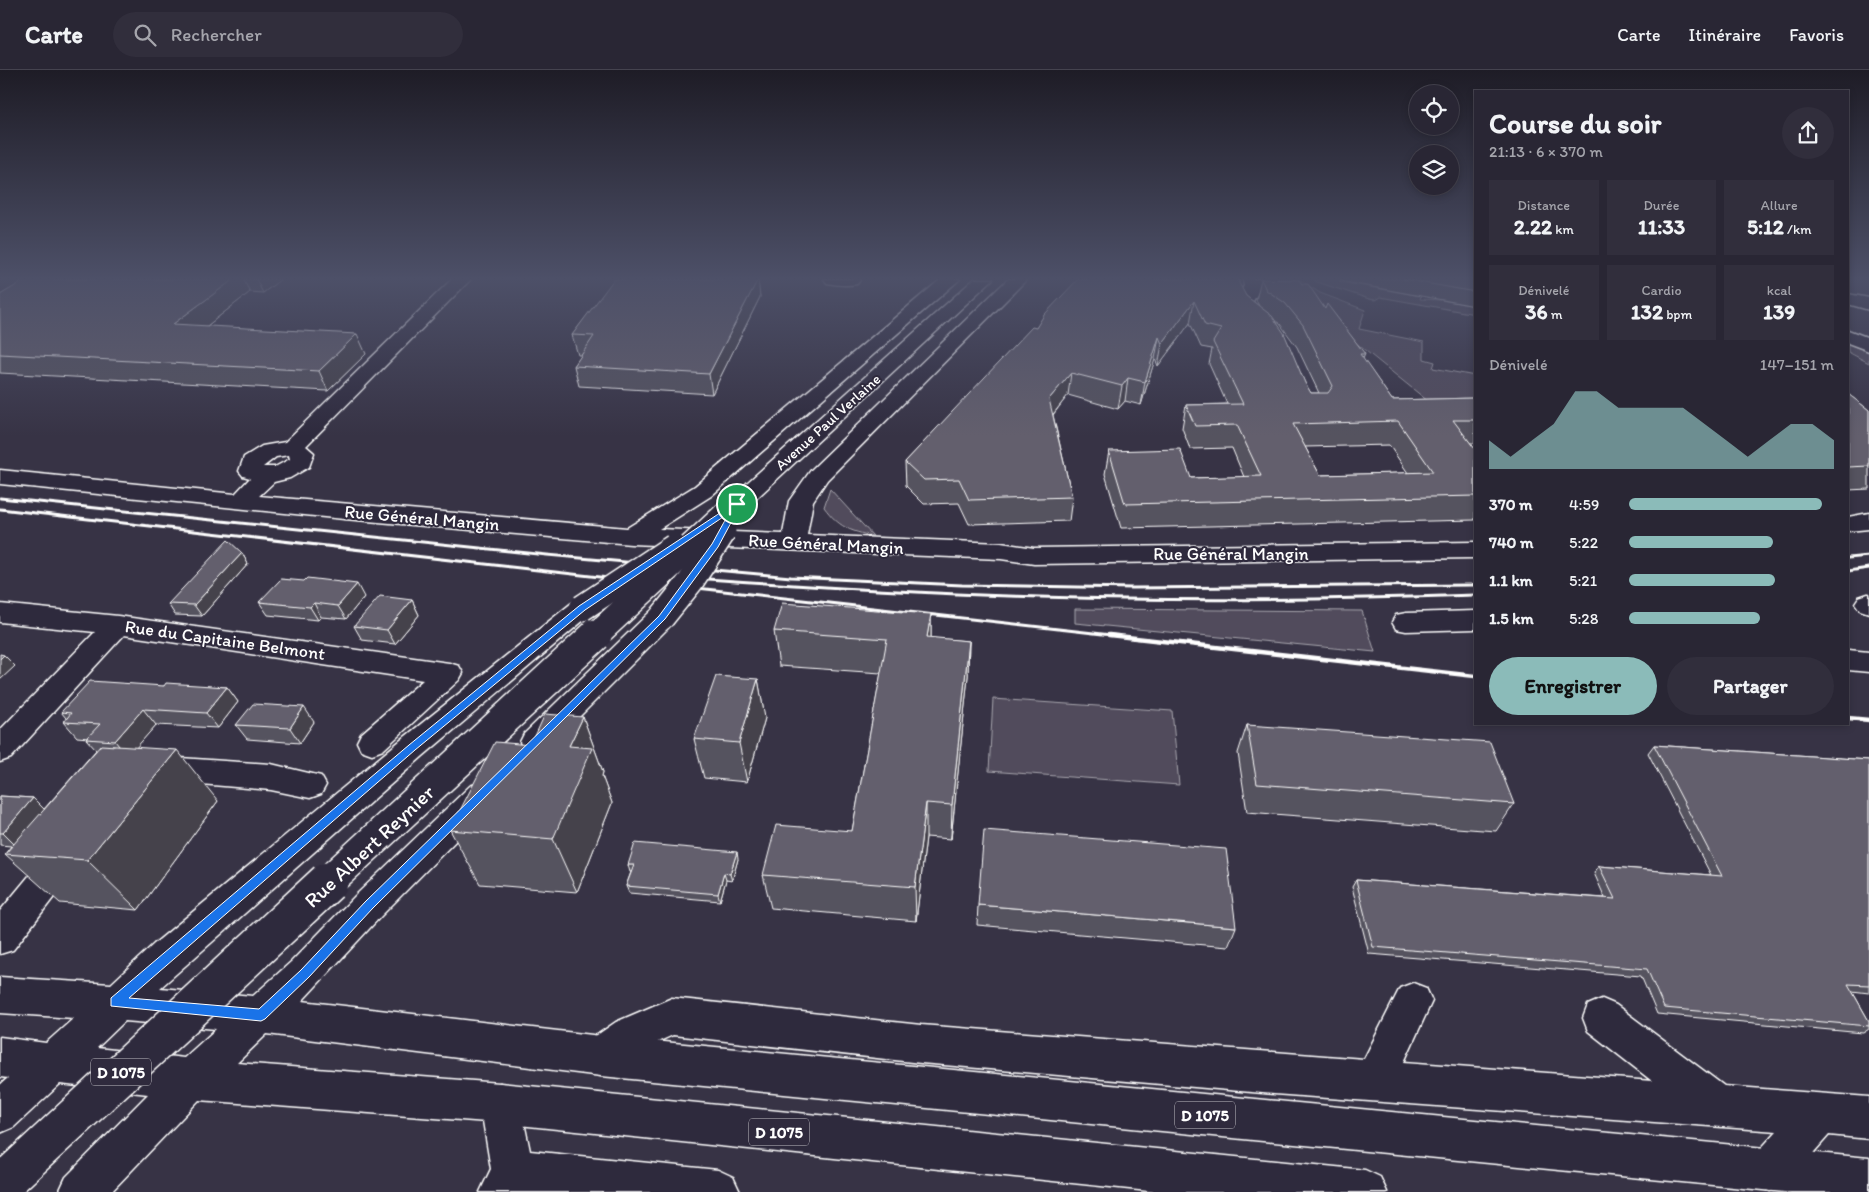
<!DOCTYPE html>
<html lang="fr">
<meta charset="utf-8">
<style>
body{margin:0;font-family:Itim,sans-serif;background:#312e3c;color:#f1f3f6;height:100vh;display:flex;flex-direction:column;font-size:19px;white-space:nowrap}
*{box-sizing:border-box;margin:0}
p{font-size:16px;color:#a5a5ac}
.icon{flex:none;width:28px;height:28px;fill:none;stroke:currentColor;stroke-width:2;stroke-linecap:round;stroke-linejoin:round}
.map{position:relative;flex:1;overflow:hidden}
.side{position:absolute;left:1474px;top:20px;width:375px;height:635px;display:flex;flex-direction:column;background:#292634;border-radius:0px;box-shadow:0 2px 8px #0003,0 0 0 1px #45434f}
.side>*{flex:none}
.tools{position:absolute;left:1409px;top:15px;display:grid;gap:10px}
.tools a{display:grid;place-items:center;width:50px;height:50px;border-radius:50%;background:#292634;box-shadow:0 2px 8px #0003,0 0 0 1px #45434f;font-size:25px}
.pin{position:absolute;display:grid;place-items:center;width:42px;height:42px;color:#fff;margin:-21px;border:2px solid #fff;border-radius:50%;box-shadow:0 1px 5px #0007}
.round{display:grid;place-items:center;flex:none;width:52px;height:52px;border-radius:26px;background:#312e3c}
.overview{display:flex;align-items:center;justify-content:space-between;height:85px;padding:0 15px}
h1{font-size:28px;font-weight:700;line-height:38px}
.stats{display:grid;grid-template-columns:repeat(3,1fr);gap:8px;height:85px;padding:5px 15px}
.stats div{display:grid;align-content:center;border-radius:0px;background:#312e3c;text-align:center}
.stats b{font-size:21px;font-weight:700}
.stats small{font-size:14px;font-weight:400}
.stats p{font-size:14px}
.chart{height:140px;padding:10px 15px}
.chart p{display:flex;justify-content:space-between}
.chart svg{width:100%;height:90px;margin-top:5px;fill:#8bbbb9;opacity:.7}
.cta{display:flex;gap:10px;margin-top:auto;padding:10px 15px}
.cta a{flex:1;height:58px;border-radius:30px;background:#8bbbb9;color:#111;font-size:20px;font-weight:700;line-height:58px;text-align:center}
.cta a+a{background:#312e3c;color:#f1f3f6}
ul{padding:0 15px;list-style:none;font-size:16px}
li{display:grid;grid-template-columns:80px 60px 1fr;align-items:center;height:38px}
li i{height:12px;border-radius:6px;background:#8bbbb9}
header{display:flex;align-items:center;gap:30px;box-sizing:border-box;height:70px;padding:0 25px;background:#292634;border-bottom:1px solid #45434f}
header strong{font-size:24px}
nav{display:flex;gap:28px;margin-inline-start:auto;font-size:18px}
.search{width:350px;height:45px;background:#312e3c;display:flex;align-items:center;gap:12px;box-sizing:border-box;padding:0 18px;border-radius:28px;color:#a5a5ac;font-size:19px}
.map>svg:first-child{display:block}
.green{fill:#514c5c;stroke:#a8a6ae}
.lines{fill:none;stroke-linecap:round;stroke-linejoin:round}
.minor-casing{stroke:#fff;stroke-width:3}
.major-casing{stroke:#fff;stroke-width:3}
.minor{fill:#2f2a3d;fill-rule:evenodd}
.major{fill:#2f2a3d;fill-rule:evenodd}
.rail-far1{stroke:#fff;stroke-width:3}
.rail{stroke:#fff;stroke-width:4.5}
.major-bridge-far2-casing{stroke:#fff;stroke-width:28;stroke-linecap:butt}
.major-bridge-far1-casing{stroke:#fff;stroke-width:34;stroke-linecap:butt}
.major-bridge-casing{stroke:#fff;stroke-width:42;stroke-linecap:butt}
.major-bridge-far2{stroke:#2f2a3d;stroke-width:25}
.major-bridge-far1{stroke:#2f2a3d;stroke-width:31}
.major-bridge{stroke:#2f2a3d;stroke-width:39}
.wall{fill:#55525e;stroke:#fff;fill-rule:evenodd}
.shaded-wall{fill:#45424c;stroke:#fff}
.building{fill:#635f6d;stroke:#fff;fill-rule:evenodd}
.route{fill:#1a73e8;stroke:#fff;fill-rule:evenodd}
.labels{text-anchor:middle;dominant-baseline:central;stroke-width:4;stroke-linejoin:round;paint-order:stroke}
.far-street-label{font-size:15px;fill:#fff;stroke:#2f2a3d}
.shield{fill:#2f2a3d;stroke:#c1bfc5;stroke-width:1}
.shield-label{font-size:16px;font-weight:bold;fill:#fff}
.street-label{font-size:18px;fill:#fff;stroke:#2f2a3d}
.near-street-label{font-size:21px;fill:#fff;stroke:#2f2a3d}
</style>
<header>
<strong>Carte</strong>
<div class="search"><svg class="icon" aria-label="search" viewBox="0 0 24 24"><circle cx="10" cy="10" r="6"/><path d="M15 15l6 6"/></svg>Rechercher</div>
<nav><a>Carte</a><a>Itinéraire</a><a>Favoris</a></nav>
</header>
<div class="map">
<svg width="1869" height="1122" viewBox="0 0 1869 1122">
<rect width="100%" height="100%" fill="#373345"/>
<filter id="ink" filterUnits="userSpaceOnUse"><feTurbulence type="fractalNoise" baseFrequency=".02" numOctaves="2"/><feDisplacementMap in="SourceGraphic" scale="10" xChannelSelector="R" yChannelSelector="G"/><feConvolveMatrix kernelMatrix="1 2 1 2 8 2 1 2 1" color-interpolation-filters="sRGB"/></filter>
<g filter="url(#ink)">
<g class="green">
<path d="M1277 209H1299L1320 223 1365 240 1359 259 1424 272V289L1435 292 1433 298 1475 306V339L1439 340Z"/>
<path d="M1314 209H1341L1340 212 1421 226 1420 229 1441 230 1475 236V244L1380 227 1375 230 1369 229 1317 212Z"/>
<path d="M1848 271 1869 280V293L1848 282Z"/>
<path d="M830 419 873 466C849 461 839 457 824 437Z"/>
<path d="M1075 539 1362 541 1375 582 1075 553Z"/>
<path d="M993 629 1172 641 1179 715 989 701Z"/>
</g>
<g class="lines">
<defs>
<g id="minor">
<path d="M452 209H471L306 376 314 383 309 397 290 408 274 412 259 426 627 458 695 416 941 209H960L711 426 659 459 783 464 789 431 811 400 1008 209H1027L827 410 813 431 807 465 1001 473 1034 478 1475 472V488L1034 494 1001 489 631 474 344 449 0 414V400L235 424 250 408 243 406 239 401 244 387 262 376 285 372ZM289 385 290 389 275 397H263L276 387Z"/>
<path d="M824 209H859L860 210 857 214C847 216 837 215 827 213Z"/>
<path d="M1243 209H1261L1262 216 1253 231 1258 243 1274 255 1272 259C1252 264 1241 247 1235 231L1244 216Z"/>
<path d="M1848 224 1869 228V240L1848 234Z"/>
<path d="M1848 260 1869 268V281L1848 273Z"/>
<path d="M1869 443V459L1848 461V447Z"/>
<path d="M1868 524H1869V543L1860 540 1855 533 1859 527Z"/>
<path d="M0 534 118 546 449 593 459 596 463 603 459 610 383 680 372 684 361 680 357 672 361 664 423 610 124 565 11 688 0 692V660L95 562 0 552Z"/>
<path d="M1475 541V559L1406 561 1396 559 1392 552 1396 545 1406 543Z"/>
<path d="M1848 580 1869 582V602L1848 600Z"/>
<path d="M165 687 271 694 321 706 326 715 321 724 310 728 271 720 165 711 158 713 147 710 142 701 147 692Z"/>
<path d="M65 773 77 777 82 787 77 797 13 880 0 884V841L53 777Z"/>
<path d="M1413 913 1426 918 1432 931 1404 992 1652 1011 1588 961 1583 948 1588 935 1602 929 1616 935 1724 1016 1869 1027V1069L1829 1065 1785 1115 1770 1121 1755 1115 1749 1100 1755 1085 1777 1061 1274 1024 921 993 673 965 644 978 615 1000 601 1006 587 1000 581 986 587 972 616 952 672 928 921 955 1364 989 1400 918Z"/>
<path d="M500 1013 514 1019 520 1033 530 1081 718 1100 733 1107 740 1122H480L491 1099 480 1033 486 1019Z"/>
</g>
<g id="major">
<path d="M974 209H993L745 439 737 441 729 439 725 434 729 429Z"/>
<path d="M582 529 591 532 595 538 591 544 423 686 160 918 253 926 292 891 357 824 470 716 481 712 492 716 497 725 492 734 381 846 302 931 601 966 1869 1088V1122H1784L601 1006 267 964 237 993 500 1013 1365 1100 1380 1107 1387 1122H1158L500 1053 199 1030 111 1122H59L66 1107 148 1024 60 1014 14 1057 0 1063V1015L8 1008 0 1007V967L46 973 74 948 0 943V907L111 914 154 874 401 670 573 532ZM125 951 216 959 184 988 97 978Z"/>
<path d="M662 538 672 540 676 547 672 554 546 680 535 684 524 680 520 672 524 664 652 540Z"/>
</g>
</defs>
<use href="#minor" class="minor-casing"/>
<use href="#major" class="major-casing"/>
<use href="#minor" class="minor"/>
<use href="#major" class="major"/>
<g class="rail-far1">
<path d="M0 428 547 485 791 507 962 515 1133 518 1475 515"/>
<path d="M0 439 1120 566"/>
<path d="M1848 488 1869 486"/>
<path d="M1848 501 1869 498"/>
<path d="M654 505C810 517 967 527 1124 529 1241 531 1358 529 1475 525"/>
</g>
<g class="rail">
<path d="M1109 565 1475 606"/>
<path d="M1848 648 1869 650"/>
</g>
<defs>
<g id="major-bridge-far2">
<path d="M582 538 674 477"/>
<path d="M662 547 691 511 723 462"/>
<path d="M595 566 737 434"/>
</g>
<path id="major-bridge-far1" d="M327 813 596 565"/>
<path id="major-bridge" d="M0 1116 328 812"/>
</defs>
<use href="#major-bridge-far2" class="major-bridge-far2-casing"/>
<use href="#major-bridge-far1" class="major-bridge-far1-casing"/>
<use href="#major-bridge" class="major-bridge-casing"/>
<use href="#major-bridge-far2" class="major-bridge-far2"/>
<use href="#major-bridge-far1" class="major-bridge-far1"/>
<use href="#major-bridge" class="major-bridge"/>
</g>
<g class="wall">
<path d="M27 209H281L263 223 250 222 207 256 366 284 328 321 0 303V225Z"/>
<path d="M758 209 760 227 712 324 579 316 574 296 582 285H578L572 265Z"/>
<path d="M1078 209H1240L1239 213 1246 226 1259 236 1256 230 1261 209 1302 214 1365 284 1363 289 1392 330 1475 328V373H1470L1475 379V450L1121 458 1105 404 1109 381 1191 408 1244 407 1232 378 1190 379 1182 358 1186 335 1227 334 1209 294 1212 279 1201 277 1190 253 1158 296 1155 289 1141 335 1125 331 1118 339 1068 325 1053 345 1072 427 1069 451 969 454 959 433 924 434 906 416 905 392 1036 258ZM1276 251 1280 254 1297 277 1319 323H1311L1305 313ZM1389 375 1408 403 1320 405 1305 377Z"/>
<path d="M1341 209H1475V236L1340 211Z"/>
<path d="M1848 324 1869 340V419L1848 420Z"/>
<path d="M242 483 248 494 202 546 175 545 168 534Z"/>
<path d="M364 527 346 549 321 547 318 550 268 545 259 532Z"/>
<path d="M412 530 419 545 395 574 362 570 354 556Z"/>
<path d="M931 544V568L969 571 968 606 951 769 926 767 916 851 771 838 763 805 852 761 881 603 779 596 774 561Z"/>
<path d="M758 609 765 648 747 712 704 708 694 669Z"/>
<path d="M164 616 227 617 238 632 218 658 156 655 136 677 218 731 138 840 60 833 5 784 11 776 0 775V726L33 728 44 739 96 680 86 669 88 668 77 667 64 652 66 648 61 642Z"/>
<path d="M583 647 603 702 602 706 612 733 577 822 480 814 450 760 531 675Z"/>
<path d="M314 652 300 673 247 669 236 655Z"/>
<path d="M1247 655 1514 734 1496 761 1247 742 1238 683Z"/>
<path d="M1654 675 1869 690V923L1852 921 1869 951V959L1863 963 1657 944 1641 906 1369 884 1352 817 1356 810 1605 828 1594 803 1599 796 1711 805 1648 683Z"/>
<path d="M738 789 732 811 726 810 720 831 629 823 626 816 631 802H630L628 795Z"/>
<path d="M978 835 1236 857 1228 877 977 855Z"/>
</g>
<g class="shaded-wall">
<path d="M234 209H243L250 222 184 274 173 254Z"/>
<path d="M256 209H281L263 223Z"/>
<path d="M758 209 760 227 712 324 709 304Z"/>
<path d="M1194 231 1190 253 1158 296 1162 274Z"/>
<path d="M357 264 366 284 328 321 319 301Z"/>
<path d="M1159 267 1155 289 1141 335 1145 312Z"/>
<path d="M1071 303 1068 325 1047 352 1049 329Z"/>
<path d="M1128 308 1125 331 1118 339 1122 316Z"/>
<path d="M242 483 248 494 202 546 194 535Z"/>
<path d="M357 514 364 527 346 549 338 536Z"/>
<path d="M412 530 419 545 395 574 387 560Z"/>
<path d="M314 533 321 547 318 550 310 537Z"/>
<path d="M931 544V579L927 567Z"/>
<path d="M969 571 968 606 951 769 952 735Z"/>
<path d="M4 585 15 596 0 610V589Z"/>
<path d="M758 609 765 648 747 712 739 673Z"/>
<path d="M227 617 238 632 218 658 206 643Z"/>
<path d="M304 637 314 652 300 673 290 658Z"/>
<path d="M143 639 156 655 128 687 115 671Z"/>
<path d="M583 647 603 702 602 706 612 733 577 822 553 769 569 676Z"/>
<path d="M177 680 218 731 138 840 87 790Z"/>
<path d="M33 728 47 742 17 777 3 763Z"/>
<path d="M926 733V767L916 851 915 817Z"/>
<path d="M737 782 738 789 732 811 730 804Z"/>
<path d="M724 803 726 810 720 831 718 824Z"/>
</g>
<g class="building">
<path d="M27 209H234L173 254 357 264 319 301 0 284V225Z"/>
<path d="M614 209H758L709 304 574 296 594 266 572 265Z"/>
<path d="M1078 209H1239L1238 211 1246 226 1272 246 1284 263 1305 313 1311 323H1328L1333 316 1303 255 1285 233 1266 220 1261 209 1299 210 1302 214H1308L1325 239 1327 234 1365 284H1360L1392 330 1475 328V350H1453L1475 379V426L1125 434 1109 381 1180 379 1191 408 1261 406 1237 355 1195 356 1186 335 1243 334 1213 272 1221 259 1205 255 1194 231 1162 274 1159 267 1145 312 1128 308 1122 316 1071 303 1049 329 1072 427 969 430 959 409 924 410 905 392 1032 257 1036 258 1044 245ZM1398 351 1433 402 1320 405 1293 354Z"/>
<path d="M1403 209H1475V222Z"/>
<path d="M1848 324 1869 340V396L1848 397Z"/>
<path d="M228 470 242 483 194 535 168 534Z"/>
<path d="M307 508 357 514 338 536 314 533 310 537 259 532 281 509 304 511Z"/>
<path d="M380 526 412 530 387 560 354 556Z"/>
<path d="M782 533 931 544 927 567 969 571 952 735 926 733 915 817 763 805 776 755 852 761 887 569 774 561Z"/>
<path d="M0 584 4 585 0 589Z"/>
<path d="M716 606 758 609 739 673 694 669Z"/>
<path d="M90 611 164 616 166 613 227 617 206 643 143 639 115 671 86 669 100 654 64 652 71 643 61 642Z"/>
<path d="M253 634 304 637 290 658 236 655Z"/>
<path d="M545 644 583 647 569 676 592 678 553 769 450 760 495 672 531 675Z"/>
<path d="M1247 655 1490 672 1514 734 1257 714Z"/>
<path d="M101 675 177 680 87 790 5 784Z"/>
<path d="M1654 675 1869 690V915L1848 914 1869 951V956L1664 938 1647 899 1373 877 1356 810 1615 829 1599 796 1722 806Z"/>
<path d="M0 726 33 728 3 763H0Z"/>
<path d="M984 760 1226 779 1236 857 978 835Z"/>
<path d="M635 773 737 782 730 804 724 803 718 824 626 816 634 795H628Z"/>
</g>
</g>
<linearGradient id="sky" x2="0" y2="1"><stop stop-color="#1e1c26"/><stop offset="0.57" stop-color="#4d5068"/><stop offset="1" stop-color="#4d5068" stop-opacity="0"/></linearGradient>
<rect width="1869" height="366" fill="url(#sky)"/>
<path class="route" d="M735 433 741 434 718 477 665 549 373 838 309 907 265 949 261 951 111 936V928L409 675 579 536ZM729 443 712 474 659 546 366 831 301 900 259 939 129 928 415 680 585 540Z"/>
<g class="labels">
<g class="far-street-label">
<text transform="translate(828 352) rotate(-42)">Avenue Paul Verlaine</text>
</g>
<g class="shield">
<rect x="91" y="988.5" width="60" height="27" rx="4"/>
<rect x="1175" y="1031.5" width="60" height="27" rx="4"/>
<rect x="749" y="1048.5" width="60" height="27" rx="4"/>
</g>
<g class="shield-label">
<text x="121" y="1002">D 1075</text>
<text x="1205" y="1045">D 1075</text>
<text x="779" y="1062">D 1075</text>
</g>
<g class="street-label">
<text transform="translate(422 448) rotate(5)">Rue Général Mangin</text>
<text transform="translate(826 474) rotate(3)">Rue Général Mangin</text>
<text x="1231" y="484">Rue Général Mangin</text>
<text transform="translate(225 570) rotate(8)">Rue du Capitaine Belmont</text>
</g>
<g class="near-street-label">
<text transform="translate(369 776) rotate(-43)">Rue Albert Reynier</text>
</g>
</g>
</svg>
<div class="tools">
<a><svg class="icon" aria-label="locate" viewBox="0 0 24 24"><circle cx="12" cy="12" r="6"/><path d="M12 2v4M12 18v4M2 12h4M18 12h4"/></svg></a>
<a><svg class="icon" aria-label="layers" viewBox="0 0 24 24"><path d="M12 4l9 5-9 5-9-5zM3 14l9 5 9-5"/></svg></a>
</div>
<div class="pin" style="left:737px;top:434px;background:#1e9e55"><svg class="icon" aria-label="arrive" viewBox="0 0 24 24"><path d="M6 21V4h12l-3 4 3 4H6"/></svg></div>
<section class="side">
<div class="overview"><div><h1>Course du soir</h1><p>21:13 · 6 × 370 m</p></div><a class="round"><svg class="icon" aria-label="share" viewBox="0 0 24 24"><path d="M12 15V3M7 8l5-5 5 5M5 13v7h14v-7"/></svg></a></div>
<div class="stats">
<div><p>Distance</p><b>2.22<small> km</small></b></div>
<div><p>Durée</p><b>11:33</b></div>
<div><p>Allure</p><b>5:12<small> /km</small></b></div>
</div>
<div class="stats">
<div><p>Dénivelé</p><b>36<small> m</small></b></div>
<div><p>Cardio</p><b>132<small> bpm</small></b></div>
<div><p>kcal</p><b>139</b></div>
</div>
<div class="chart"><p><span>Dénivelé</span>147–151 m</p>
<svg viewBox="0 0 160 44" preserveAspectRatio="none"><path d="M0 44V30L10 38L20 30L30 22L40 6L50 6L60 14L70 14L80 14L90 14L100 22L110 30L120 38L130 30L140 22L150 22L160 30V44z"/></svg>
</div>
<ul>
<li><b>370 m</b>4:59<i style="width:94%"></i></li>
<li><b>740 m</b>5:22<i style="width:70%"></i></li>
<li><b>1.1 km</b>5:21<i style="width:71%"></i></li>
<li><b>1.5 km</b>5:28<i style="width:64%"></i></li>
</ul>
<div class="cta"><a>Enregistrer</a><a>Partager</a></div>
</section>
</div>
